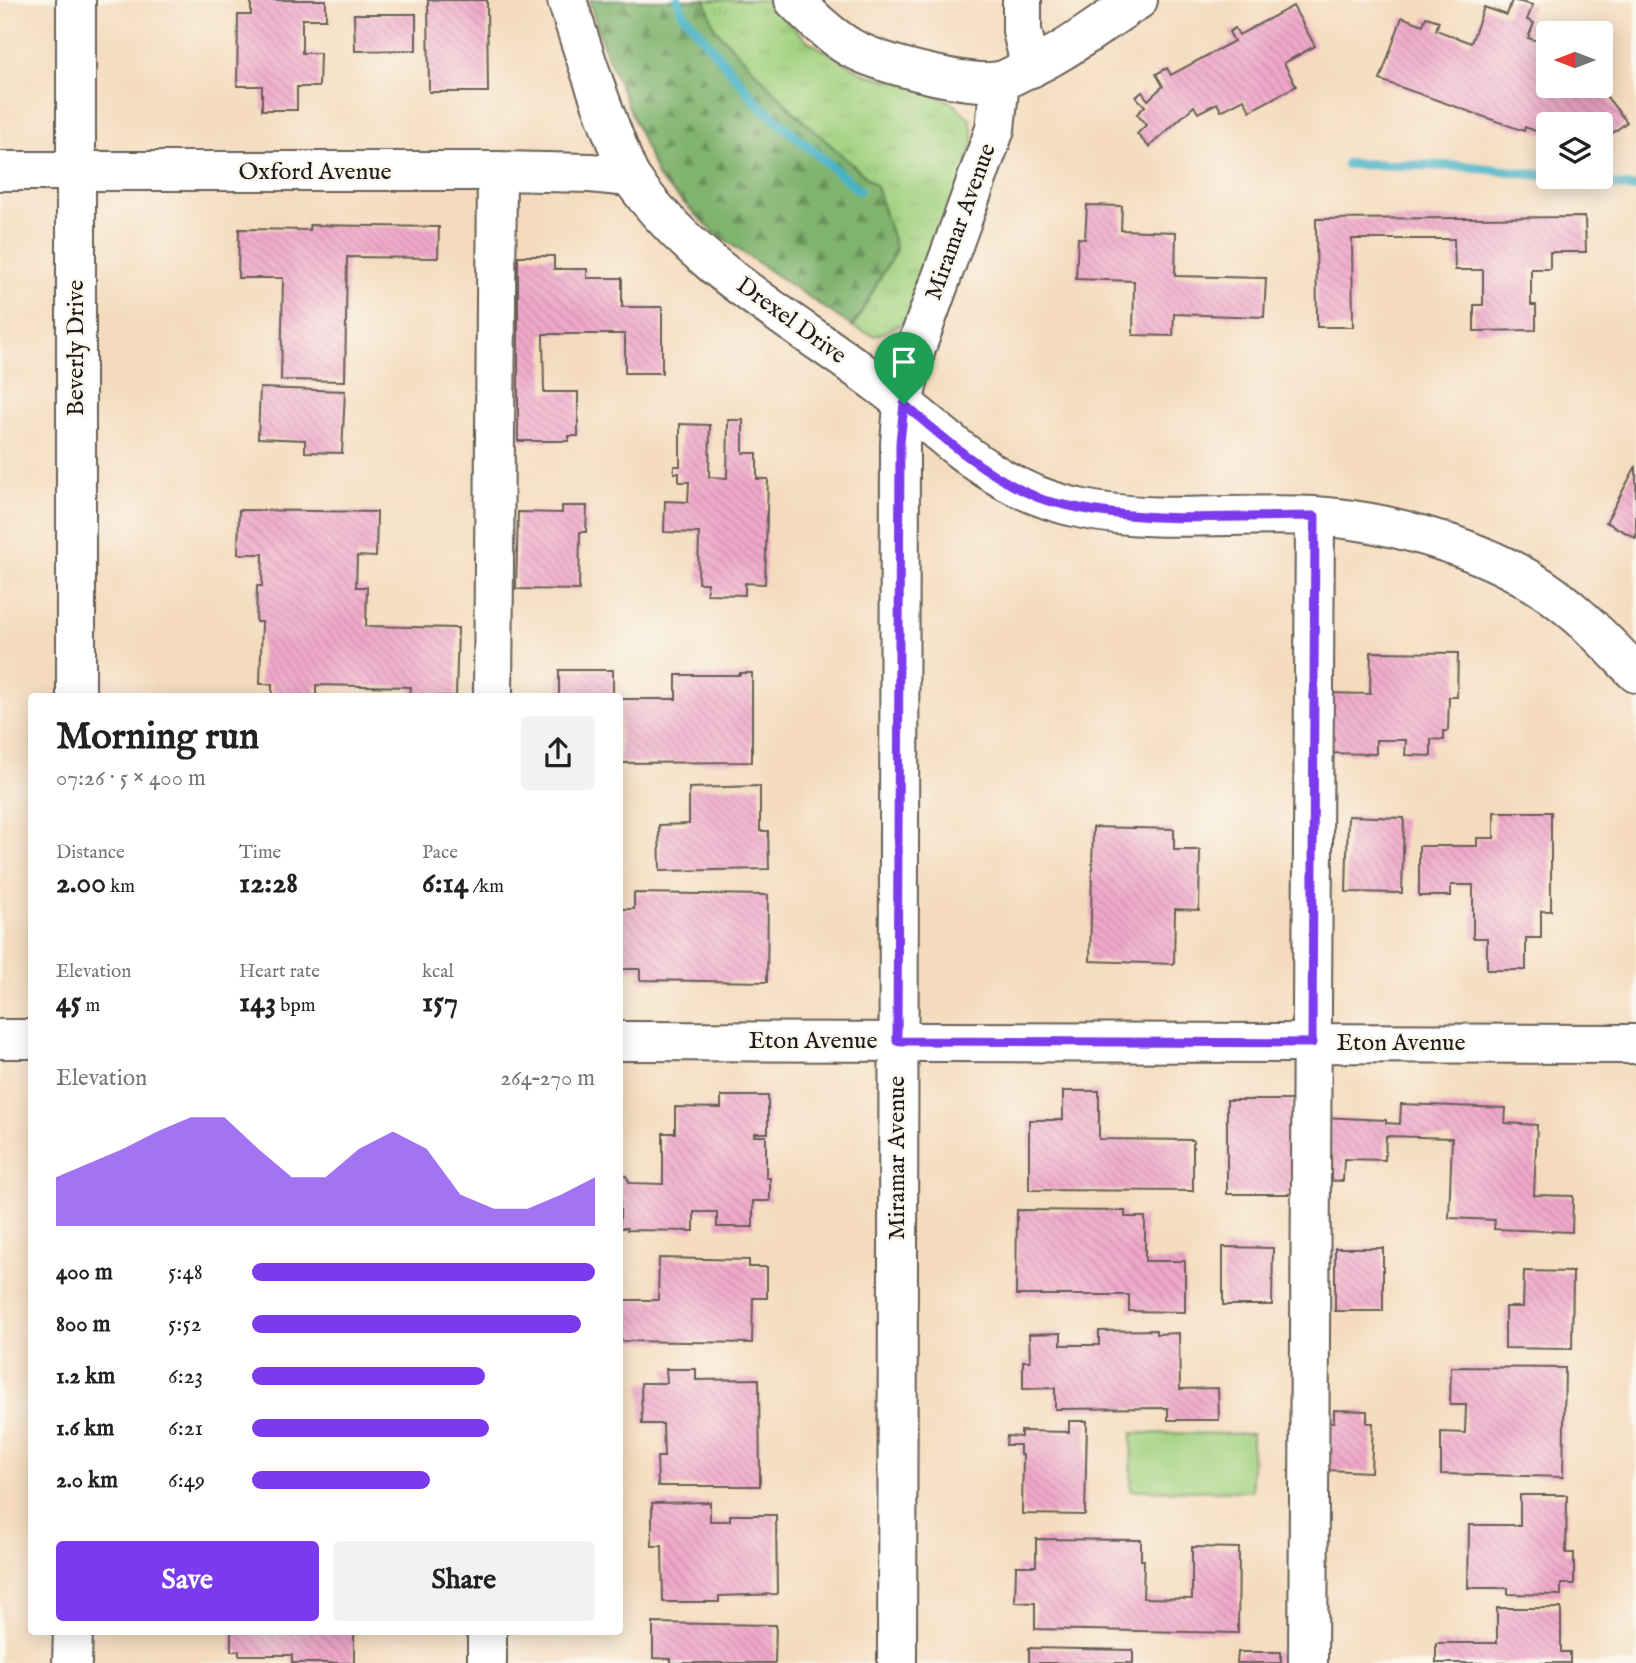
<!DOCTYPE html>
<meta charset="utf-8">
<style>
body{margin:0;font-family:"IM FELL English",serif;background:#f2f2f2;color:#222;height:100vh;display:flex;flex-direction:column;font-size:26px;white-space:nowrap}
*{box-sizing:border-box;margin:0}
p{font-size:23px;color:#767676}
.icon{flex:none;width:38px;height:38px;fill:none;stroke:currentColor;stroke-width:2;stroke-linecap:round;stroke-linejoin:round}
.map{position:relative;flex:1;overflow:hidden}
.sheet{position:absolute;left:28px;top:693px;width:595px;height:942px;display:flex;flex-direction:column;background:#fff;border-radius:7px;box-shadow:0 4px 18px #0003}
.sheet>*{flex:none}
.needle{width:46px;rotate:270deg}
.buttons{position:absolute;left:1536px;top:21px;display:grid;gap:14px}
.buttons a{display:grid;place-items:center;width:77px;height:77px;border-radius:7px;background:#fff;box-shadow:0 4px 18px #0003;font-size:35px}
.pin{position:absolute;display:grid;place-items:center;width:60px;height:60px;color:#fff;margin:-72px -30px;border-radius:50% 50% 50% 0;rotate:-45deg;box-shadow:0 0 7px #0007}
.pin .icon{rotate:45deg}
.round{display:grid;place-items:center;flex:none;width:74px;height:74px;border-radius:7px;background:#f2f2f2}
.summary{display:flex;align-items:center;justify-content:space-between;height:119px;padding:0 28px}
h1{font-size:38px;font-weight:700;line-height:52px}
.metrics{display:grid;grid-template-columns:repeat(3,1fr);gap:10px;height:119px;padding:7px 28px}
.metrics div{display:grid;align-content:center}
.metrics b{font-size:30px;font-weight:700}
.metrics small{font-size:19px;font-weight:400}
.metrics p{font-size:19px}
.chart{height:196px;padding:14px 28px}
.chart p{display:flex;justify-content:space-between}
.chart svg{width:100%;height:126px;margin-top:7px;fill:#7c3aed;opacity:.7}
.cta{display:flex;gap:14px;margin-top:auto;padding:14px 28px}
.cta a{flex:1;height:80px;border-radius:7px;background:#7c3aed;color:#fff;font-size:28px;font-weight:700;line-height:80px;text-align:center}
.cta a+a{background:#f2f2f2;color:#222}
ul{padding:0 28px;list-style:none;font-size:23px}
li{display:grid;grid-template-columns:112px 84px 1fr;align-items:center;height:52px}
li i{height:18px;border-radius:9px;background:#7c3aed}
.map>svg:first-child{display:block}
.grass{fill:url(#grass-tufts);stroke:#5e764e;stroke-width:2}
.forest{fill:url(#forest-firs);stroke:#4e6845;stroke-width:2}
.garden{fill:#a1d17f;stroke:#5e764e;stroke-width:2}
.lines{fill:none;stroke-linecap:round;stroke-linejoin:round}
.stream{stroke:#48b3c6;stroke-width:10}
.building{fill:url(#building-back-hatch)}
.minor-casing{stroke:#685f55;stroke-width:42}
.minor{stroke:#fff;stroke-width:38}
.route-casing{stroke:#fff;stroke-width:14}
.route{stroke:#7c3aed;stroke-width:9}
.labels{text-anchor:middle;dominant-baseline:central;stroke-width:5;stroke-linejoin:round;paint-order:stroke}
.street-label{font-size:24px;fill:#1c1c1c;stroke:#fbf7ec}
</style>
<div class="map">
<svg width="1636" height="1663" viewBox="0 0 1636 1663">
<defs>
<pattern id="grass-tufts" width="24" height="20" patternUnits="userSpaceOnUse" patternTransform="scale(1.75)"><rect width="24" height="20" fill="#a1d17f"/><path d="M3 7l-1-3M5 7V3M7 7l1-3M15 17l-1-3M17 17v-4M19 17l1-3" fill="none" stroke="#8ab36d"/></pattern>
<pattern id="forest-firs" width="22" height="20" patternUnits="userSpaceOnUse" patternTransform="scale(1.75)"><rect width="22" height="20" fill="#80b36e"/><path d="M5 1l3.5 6h-7zM16 11l3.5 6h-7z" fill="#68915a"/></pattern>
<pattern id="building-back-hatch" width="6" height="6" patternUnits="userSpaceOnUse" patternTransform="scale(1.75)"><rect width="6" height="6" fill="#efa8c9"/><path d="M-1 5l2 2M0 0l6 6M5-1l2 2" fill="none" stroke="#cc90ac"/></pattern>
</defs>
<rect width="100%" height="100%" fill="#fbf7ec"/>
<filter id="ink" filterUnits="userSpaceOnUse"><feTurbulence type="fractalNoise" baseFrequency=".0143" numOctaves="2"/><feDisplacementMap in="SourceGraphic" scale="14" xChannelSelector="R" yChannelSelector="G"/><feConvolveMatrix kernelMatrix="1 2 1 2 8 2 1 2 1" color-interpolation-filters="sRGB"/></filter>
<filter id="wash" filterUnits="userSpaceOnUse"><feTurbulence type="fractalNoise" baseFrequency=".00686" numOctaves="4" result="noise"/><feDisplacementMap in="SourceGraphic" scale="28" xChannelSelector="R" yChannelSelector="G"/><feGaussianBlur stdDeviation="1.57" result="paint"/><feColorMatrix in="noise" values="0 0 0 0 0 0 0 0 0 0 0 0 0 0 0 0 0 1.4 0 .05"/><feComposite in="paint" operator="in"/></filter>
<g filter="url(#wash)">
<rect width="100%" height="100%" fill="#f4dbbe"/>
<path class="grass" d="M705 0H765L808 41 867 75 918 86 954 104 970 119 974 141 946 233 904 323 875 336 853 327 896 250 876 186 795 113 715 29Z"/>
<path class="forest" d="M589 0H705L715 29 795 113 876 186 896 250 853 327 717 235 658 178 604 48Z"/>
<path class="garden" d="M1132 1433 1252 1434V1491L1131 1490Z"/>
<g class="lines">
<g class="stream">
<path d="M678 0 683 13 758 104 859 190"/>
<path d="M1347 164 1463 166 1549 176"/>
<path d="M1555 177 1636 188"/>
</g>
</g>
<g id="blocks">
<g class="building">
<path d="M251 0H326V19H302V53H320L319 87H297V110H262V86H237L238 15H251Z"/>
<path d="M428 0H487L488 92H429Z"/>
<path d="M1512 0 1533 5 1527 20 1534 23 1528 38 1549 45V86H1598L1627 122 1601 142V124H1549V136L1525 127 1524 131 1380 80 1402 17 1423 25 1426 17 1439 21 1436 30 1471 43 1484 7 1507 15Z"/>
<path d="M1293 6 1315 46 1284 63 1296 86 1250 111 1244 99 1221 111 1217 103 1198 113 1194 106 1149 147 1137 134 1146 125 1137 114 1145 106 1136 97 1142 92 1148 100 1163 86 1156 74 1167 68 1171 75 1234 41 1229 32 1235 28 1239 35Z"/>
<path d="M354 14H416V50L355 51Z"/>
<path d="M1087 205 1122 206 1121 230 1176 232 1175 276 1266 278 1264 317 1174 314 1173 336 1133 335 1134 281 1076 279 1078 238 1085 239Z"/>
<path d="M1585 217 1586 252H1550V269H1531V305H1536V330L1474 331V305H1483V270H1455L1454 239H1352L1353 327H1317L1316 219Z"/>
<path d="M310 225 439 227 438 258 347 257 345 381 281 380 283 278H238L239 229 310 230Z"/>
<path d="M518 256H554V269H587V278H622V307H662V373H625V334H543L544 392H578V436H569V441H518Z"/>
<path d="M260 388 345 391 342 453 305 452V440L258 438Z"/>
<path d="M728 420H743V453H757V479H768L765 584 745 583V595L707 594V583H698L699 533 664 532 665 501 688 502 689 482H679V473H674V466H680V424L710 425 709 477 727 478Z"/>
<path d="M1636 466V538L1606 522Z"/>
<path d="M562 506H587L586 532H580L579 590 516 589 518 512 562 513Z"/>
<path d="M239 510 377 512 376 557 357 556 356 587H367L366 626 458 628 456 696H410L411 687 316 685V696H272V684H260L262 622H256L257 586H262L263 554H238Z"/>
<path d="M1371 652 1458 653 1457 697H1449L1448 731H1444V740L1431 739V756L1405 755 1406 740H1376V754L1325 753 1326 693 1370 694Z"/>
<rect x="559" y="670" width="54" height="26"/>
<path d="M740 673H752V762L620 763V699H676V675H740Z"/>
<path d="M760 786V831H768L769 869 660 871 659 825 689 824V788Z"/>
<path d="M1494 812H1551V911H1541V938H1526V970H1487V938H1473V885H1451V896H1419V846H1477V838H1494Z"/>
<path d="M1348 816 1404 818 1402 893 1346 892Z"/>
<path d="M1093 827 1174 829V850H1200L1199 910 1175 909 1174 964 1090 961Z"/>
<path d="M634 893 768 895 767 982 640 980V969H620L621 909H634Z"/>
<path d="M1063 1091H1099V1139L1193 1140V1191L1029 1190V1120H1063Z"/>
<path d="M721 1096H768V1133H754V1136H766V1178H770V1201H753V1227H717V1212H694V1231L627 1230V1228H620V1174L626 1176 630 1183 663 1184V1133H675V1107L721 1108Z"/>
<rect x="1227" y="1100" width="65" height="94"/>
<path d="M1401 1104 1506 1108 1505 1123 1537 1125 1534 1195 1573 1196 1572 1232 1494 1229 1495 1220 1449 1218 1452 1138 1386 1136 1385 1160 1344 1159 1343 1181 1319 1180 1321 1117 1386 1120V1123L1400 1124Z"/>
<path d="M1017 1210 1125 1211V1217H1145V1261H1185V1312L1129 1311V1295H1016Z"/>
<path d="M1223 1247 1273 1248 1272 1305H1223Z"/>
<rect x="1335" y="1248" width="48" height="63"/>
<path d="M659 1258 749 1260V1267H767V1298H753L752 1343 620 1341V1300H658Z"/>
<path d="M1524 1271 1573 1272 1572 1349 1505 1348V1307H1523Z"/>
<path d="M1156 1330V1334L1179 1333 1180 1389 1218 1388 1219 1420H1168V1408L1055 1409V1388L1023 1389V1361H1030L1029 1334 1061 1333V1345H1099V1331Z"/>
<path d="M1451 1367 1565 1368 1563 1477 1441 1474V1432L1465 1433 1466 1405H1450Z"/>
<path d="M666 1369H696V1380L759 1379 760 1486H658L657 1457H664L663 1424H642L641 1383H667Z"/>
<path d="M1334 1410 1367 1411V1423H1373L1371 1472 1327 1470 1328 1422H1334Z"/>
<path d="M1069 1421H1087L1085 1515 1022 1514 1023 1455H1020V1445H1006L1007 1436 1021 1437V1431L1069 1432Z"/>
<path d="M1520 1495H1567L1566 1553H1574V1584H1561V1595L1508 1594V1588H1468L1469 1525H1520Z"/>
<path d="M710 1502V1521H730V1515H776L777 1594 719 1596V1602H663L662 1546H652V1503Z"/>
<path d="M1036 1539 1141 1540V1560H1144L1143 1598 1192 1599V1547L1239 1548 1238 1633 1035 1629V1603L1015 1602 1016 1566H1036Z"/>
<path d="M1497 1608H1561V1652H1570V1663H1436V1643H1497Z"/>
<path d="M653 1623 776 1625 775 1663H671V1659L653 1658Z"/>
<path d="M231 1631H354V1663H292V1655H239V1651H231Z"/>
<path d="M1029 1648 1133 1650V1663H1029Z"/>
<path d="M1238 1652H1281V1663H1237Z"/>
</g>
</g>
</g>
<g filter="url(#ink)">
<use href="#blocks" fill-opacity="0" stroke="#685f55" stroke-width="2"/>
<g class="lines">
<defs>
<g id="minor">
<path d="M567 0C582 48 597 95 616 142 621 154 625 168 632 179 694 267 793 320 877 383 948 435 991 491 1083 509 1159 524 1238 512 1314 516 1383 520 1468 544 1528 579 1569 602 1604 640 1636 673"/>
<path d="M794 0C811 17 830 36 851 48 881 64 967 87 1001 81 1007 79 1014 75 1020 72 1063 55 1099 24 1138 0"/>
<path d="M1022 0V31L1031 68"/>
<path d="M0 171H497L590 173 630 177"/>
<path d="M76 696V0"/>
<path d="M493 696 497 171"/>
<path d="M0 1039H32"/>
<path d="M620 1041 1636 1044"/>
<path d="M72 1663 73 1631"/>
<path d="M487 1663V1631"/>
<path d="M897 1663 900 443 903 404 916 348 995 129 1000 81"/>
<path d="M1308 1663 1315 516"/>
</g>
</defs>
<use href="#minor" class="minor-casing"/>
<use href="#minor" class="minor"/>
</g>
</g>
<g class="lines" filter="url(#ink)">
<defs>
<path id="route" d="M904 404C945 440 988 477 1039 498 1048 502 1060 504 1070 506 1146 524 1236 516 1315 516L1312 1043 897 1041 900 443Z"/>
</defs>
<use href="#route" class="route-casing"/>
<use href="#route" class="route"/>
</g>
<g class="labels">
<g class="street-label">
<text x="315" y="172">Oxford Avenue</text>
<text transform="translate(961 222) rotate(-70)">Miramar Avenue</text>
<text transform="translate(791 321) rotate(36)">Drexel Drive</text>
<text transform="translate(76 348) rotate(-90)">Beverly Drive</text>
<text x="813" y="1041">Eton Avenue</text>
<text x="1401" y="1043">Eton Avenue</text>
<text transform="translate(897 1158) rotate(-90)">Miramar Avenue</text>
</g>
</g>
</svg>
<div class="buttons">
<a><svg class="needle" viewBox="-14 -14 28 28"><path d="M0-13l5 13h-10z" fill="#e53935"/><path d="M0 13l5-13h-10z" fill="#767676"/></svg></a>
<a><svg class="icon" aria-label="layers" viewBox="0 0 24 24"><path d="M12 4l9 5-9 5-9-5zM3 14l9 5 9-5"/></svg></a>
</div>
<div class="pin" style="left:904px;top:404px;background:#1e9e55"><svg class="icon" aria-label="arrive" viewBox="0 0 24 24"><path d="M6 21V4h12l-3 4 3 4H6"/></svg></div>
<section class="sheet">
<div class="summary"><div><h1>Morning run</h1><p>07:26 · 5 × 400 m</p></div><a class="round"><svg class="icon" aria-label="share" viewBox="0 0 24 24"><path d="M12 15V3M7 8l5-5 5 5M5 13v7h14v-7"/></svg></a></div>
<div class="metrics">
<div><p>Distance</p><b>2.00<small> km</small></b></div>
<div><p>Time</p><b>12:28</b></div>
<div><p>Pace</p><b>6:14<small> /km</small></b></div>
</div>
<div class="metrics">
<div><p>Elevation</p><b>45<small> m</small></b></div>
<div><p>Heart rate</p><b>143<small> bpm</small></b></div>
<div><p>kcal</p><b>157</b></div>
</div>
<div class="chart"><p><span>Elevation</span>264–270 m</p>
<svg viewBox="0 0 160 44" preserveAspectRatio="none"><path d="M0 44V27L10 22L20 17L30 11L40 6L50 6L60 17L70 27L80 27L90 17L100 11L110 17L120 33L130 38L140 38L150 33L160 27V44z"/></svg>
</div>
<ul>
<li><b>400 m</b>5:48<i style="width:100%"></i></li>
<li><b>800 m</b>5:52<i style="width:96%"></i></li>
<li><b>1.2 km</b>6:23<i style="width:68%"></i></li>
<li><b>1.6 km</b>6:21<i style="width:69%"></i></li>
<li><b>2.0 km</b>6:49<i style="width:52%"></i></li>
</ul>
<div class="cta"><a>Save</a><a>Share</a></div>
</section>
</div>
